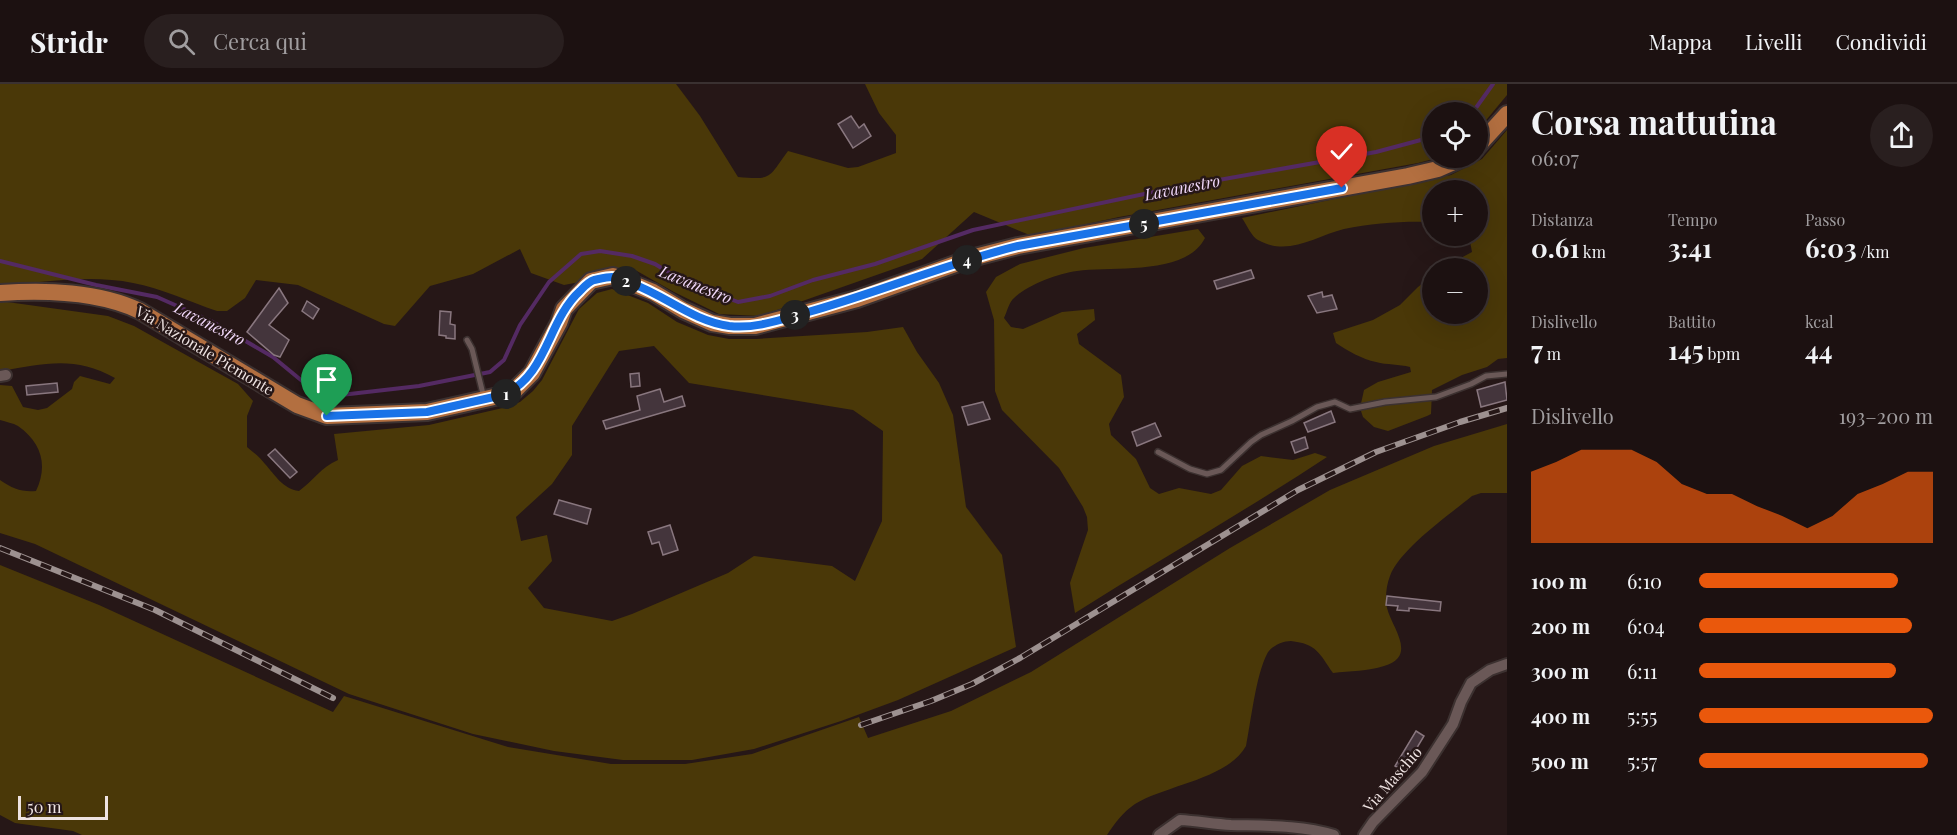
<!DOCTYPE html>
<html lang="it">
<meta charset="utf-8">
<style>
body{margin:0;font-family:"Playfair Display",serif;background:#291f1f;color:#f1f3f6;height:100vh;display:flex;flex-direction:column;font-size:22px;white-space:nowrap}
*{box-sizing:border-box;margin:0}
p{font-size:20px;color:#a09d9f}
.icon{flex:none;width:33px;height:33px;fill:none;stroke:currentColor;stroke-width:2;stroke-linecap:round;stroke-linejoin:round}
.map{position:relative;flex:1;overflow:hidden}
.details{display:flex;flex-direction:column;background:#1c1111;width:450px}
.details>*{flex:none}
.tools{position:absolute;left:1422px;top:18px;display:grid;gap:12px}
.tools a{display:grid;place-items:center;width:66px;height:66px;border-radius:50%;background:#1c1111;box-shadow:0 6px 24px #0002,0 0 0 2px #3a3131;font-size:30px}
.scale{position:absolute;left:18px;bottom:15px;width:90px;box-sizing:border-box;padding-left:6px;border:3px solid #eee3e2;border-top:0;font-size:16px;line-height:21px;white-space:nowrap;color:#eee3e2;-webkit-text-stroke:4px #261717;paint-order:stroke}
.pin{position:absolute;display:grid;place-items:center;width:51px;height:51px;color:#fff;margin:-62px -26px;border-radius:50% 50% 50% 0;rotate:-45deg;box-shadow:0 0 6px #0007}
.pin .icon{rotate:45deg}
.km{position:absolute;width:30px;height:30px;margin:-15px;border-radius:50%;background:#222;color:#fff;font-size:16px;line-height:30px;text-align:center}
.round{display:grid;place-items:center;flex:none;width:63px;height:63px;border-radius:32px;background:#291f1f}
.head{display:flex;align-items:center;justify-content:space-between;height:102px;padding:0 24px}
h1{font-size:33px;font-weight:700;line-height:45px}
.metrics{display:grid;grid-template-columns:repeat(3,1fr);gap:9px;height:102px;padding:6px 24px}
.metrics div{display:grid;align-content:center}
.metrics b{font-size:26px;font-weight:700}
.metrics small{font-size:16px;font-weight:400}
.metrics p{font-size:16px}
.chart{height:168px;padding:12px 24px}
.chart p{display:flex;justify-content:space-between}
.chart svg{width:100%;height:108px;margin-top:6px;fill:#ea580c;opacity:.7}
ul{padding:0 24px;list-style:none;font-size:20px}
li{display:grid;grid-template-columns:96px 72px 1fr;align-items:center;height:45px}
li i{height:15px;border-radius:8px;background:#ea580c}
header{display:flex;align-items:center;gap:36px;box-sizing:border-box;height:84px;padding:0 30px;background:#1c1111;border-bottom:2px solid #3a3131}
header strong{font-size:28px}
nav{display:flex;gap:33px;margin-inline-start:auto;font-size:21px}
.search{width:420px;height:54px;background:#291f1f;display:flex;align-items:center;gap:15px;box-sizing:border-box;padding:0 21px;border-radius:33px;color:#a09d9f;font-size:22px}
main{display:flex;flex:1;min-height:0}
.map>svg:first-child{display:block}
.green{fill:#4a3808;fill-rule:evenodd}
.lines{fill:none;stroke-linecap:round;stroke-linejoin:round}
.stream{stroke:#542a63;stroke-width:4}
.building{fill:#44353c;stroke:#89777f;stroke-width:1.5}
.lane-casing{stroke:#3c3130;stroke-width:8}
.street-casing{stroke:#3c3130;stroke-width:14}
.primary-casing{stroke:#3c3130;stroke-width:20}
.lane{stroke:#6a5857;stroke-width:5}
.street{stroke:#6a5857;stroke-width:10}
.primary{stroke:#b36f40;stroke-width:16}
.rail-casing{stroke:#9d9190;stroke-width:6}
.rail{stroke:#261717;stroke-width:4;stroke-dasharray:11;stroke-linecap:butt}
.route-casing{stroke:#fff;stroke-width:12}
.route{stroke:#1a73e8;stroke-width:8}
.labels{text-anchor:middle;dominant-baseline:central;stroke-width:5;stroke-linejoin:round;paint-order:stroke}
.street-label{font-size:15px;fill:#eee3e2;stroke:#261717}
.water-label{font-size:16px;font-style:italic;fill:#f2d9fb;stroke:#261717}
</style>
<header>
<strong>Stridr</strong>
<div class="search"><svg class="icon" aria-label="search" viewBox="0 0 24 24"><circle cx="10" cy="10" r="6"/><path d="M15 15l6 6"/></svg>Cerca qui</div>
<nav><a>Mappa</a><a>Livelli</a><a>Condividi</a></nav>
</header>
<main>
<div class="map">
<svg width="1507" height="751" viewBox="0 0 1507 751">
<rect width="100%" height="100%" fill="#261717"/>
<g class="green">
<path d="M0 0H676L700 32 738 93C773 96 768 94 788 67L848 84 858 83 896 69V51L879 29 865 0H1507V11L1478 46V28H1432V74H1437L1418 79 1119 133 1032 152 974 128 922 175 760 232 719 230 674 208 637 187 564 201 531 189 520 165 473 190 430 202 395 242 384 240 298 201 256 196 245 214 227 227H217C190 218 161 204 133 199 89 190 44 199 0 201Z"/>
<path d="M1507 46V274L1498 275 1487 283 1462 291 1432 306 1431 330 1427 332 1388 347 1374 343 1363 333 1360 324 1364 306 1378 298 1411 288 1410 283C1399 280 1387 281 1376 278 1362 275 1348 267 1336 259L1333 249 1373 236 1400 221 1418 203 1432 192V230H1478V184H1442L1472 168 1469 152H1478V106H1432V138C1403 137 1373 139 1344 145 1316 152 1288 173 1258 156 1252 153 1246 140 1242 134L1451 91 1482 75Z"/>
<path d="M1198 145 1205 154C1186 192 1113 182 1077 187 1057 190 1029 200 1014 214 1009 218 1007 228 1004 234L1011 243 1023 245 1062 228 1094 225 1095 236 1077 250 1079 260 1121 291 1124 313 1109 340 1111 351 1136 375 1150 404 1159 410 1179 404 1211 410 1221 406 1242 382 1261 372 1293 376 1315 369 1327 373C1245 427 1159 476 1075 529L1070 499 1088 446 1087 433 1083 423 1059 384 1002 326 995 307 994 236 986 208 996 193 1020 180 1084 164Z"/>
<path d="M612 205 648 219 677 238 708 251 729 255H756L867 248 903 243 917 268 939 299 953 331 966 423 1002 471 1016 563 898 616 841 637 754 665 692 676H623L554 667 473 650 349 610 35 460 0 449V396C13 405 21 408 36 407 48 382 42 359 18 342 13 339 6 338 0 336V301L12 302 23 323 38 326 47 324 72 305 74 298 80 292 110 300 115 294C74 271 44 280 0 287V217L108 232 134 242 238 300 253 317 247 332V363C253 368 260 373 265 380 275 391 283 405 299 407 313 397 321 383 338 376L334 350 429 341 507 323 520 318 533 307 542 296 579 225 597 209ZM654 262 689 299 853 326 883 347 882 437 855 497 832 482 754 472 728 489 632 530 612 537 544 524 528 504 552 477 547 451 521 457 516 433 552 400 572 371V342L619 267Z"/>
<path d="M1507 340V409H1481L1472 412C1449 431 1400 465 1390 492 1386 502 1385 515 1387 524 1392 544 1418 572 1384 582 1368 587 1350 587 1333 589 1319 569 1317 560 1291 557 1283 557 1271 562 1267 570 1256 591 1251 637 1246 662 1228 695 1166 701 1135 720 1123 728 1115 739 1107 751H82L73 747 15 739 0 731V481L99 521 333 628 344 612 508 663 611 680H685L752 670 859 633 868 654 951 627 1031 588 1230 464 1330 406 1434 362Z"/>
</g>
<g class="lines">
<g class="stream">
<path d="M1473 28 1493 0"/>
<path d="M0 177 96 201 157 213 211 237 273 273 307 301 341 311 419 302 490 288 504 276 520 241 549 198 581 170 600 167 632 172 655 180 681 196 738 218 770 212 813 196 875 180 973 146 1168 105 1376 68 1432 53"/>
</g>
</g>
<g class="building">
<path d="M851 32 859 44 864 40 871 52 853 64 838 40Z"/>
<path d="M1251 186 1254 194 1217 205 1214 197Z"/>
<path d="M279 204 288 219 269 241 289 256 280 273 274 271 247 248Z"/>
<path d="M1322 208 1323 213 1332 211 1337 225 1317 229 1308 212Z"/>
<path d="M307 217 319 225 313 235 302 227Z"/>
<path d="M440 227 451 228 450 240 455 241V255L446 254V252L439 251Z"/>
<path d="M639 289 640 302 631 303 630 290Z"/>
<path d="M1505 298 1507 316 1481 323 1477 306Z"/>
<path d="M57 299 58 308 27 311 26 302Z"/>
<path d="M660 305 664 318 682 312 685 322 606 345 603 337 640 326 637 312Z"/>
<path d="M983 318 990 335 968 341 962 323Z"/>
<path d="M1331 327 1335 338 1308 348 1304 339Z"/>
<path d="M1155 339 1161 352 1137 362 1132 348Z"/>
<path d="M1305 353 1308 364 1295 369 1291 358Z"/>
<path d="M275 365 297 388 290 394 268 371Z"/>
<path d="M559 416 591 425 587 440 554 430Z"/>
<path d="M670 441 678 466 663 471 659 458 652 460 648 448Z"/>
<path d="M1387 512 1441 518 1440 527 1409 524V527L1397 526 1398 522 1386 521Z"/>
<path d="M1416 647 1424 652 1403 687 1395 682Z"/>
</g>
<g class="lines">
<defs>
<g id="lane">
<path d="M467 256 472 265 484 314"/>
<path d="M1158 368 1190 385 1207 390 1221 386 1251 358 1261 351 1292 337 1317 323 1335 318 1350 325 1385 318 1436 313 1471 300 1486 292 1507 290"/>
</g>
<g id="street">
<path d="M0 292 6 291"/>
<path d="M1159 751 1180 736C1197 737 1214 740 1231 741 1265 742 1301 741 1334 751"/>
<path d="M1364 751 1373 738 1422 688 1453 640 1461 618 1471 599 1490 586 1507 580"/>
</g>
<g id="primary">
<path d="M1478 62 1507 30"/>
<path d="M0 209C46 206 98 207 140 227L297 321 327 332 427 328 503 311 514 307 532 289 559 239 564 225 591 197 613 192 653 208 683 226 712 239 730 242H755L857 215 975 173 1018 162 1408 92 1438 85 1463 74"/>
</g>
</defs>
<use href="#lane" class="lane-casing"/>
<use href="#street" class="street-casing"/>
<use href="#primary" class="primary-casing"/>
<use href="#lane" class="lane"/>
<use href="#street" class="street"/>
<use href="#primary" class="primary"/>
<defs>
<g id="rail">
<path d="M0 464 155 526 333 614"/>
<path d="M861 641 931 617 972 600 1020 574 1298 406 1376 368 1460 338 1507 324"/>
</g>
</defs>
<use href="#rail" class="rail-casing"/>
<use href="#rail" class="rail"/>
</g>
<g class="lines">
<defs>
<path id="route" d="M327 332 427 328 503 311C548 291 547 237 580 207 584 203 588 198 594 196 599 195 607 193 612 193 618 193 627 197 633 200 666 212 693 237 729 242 755 245 780 236 805 229 877 209 945 180 1018 162L1342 104"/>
</defs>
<use href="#route" class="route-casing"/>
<use href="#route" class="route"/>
</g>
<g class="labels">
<g class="street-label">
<text transform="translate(205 266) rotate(31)">Via Nazionale Piemonte</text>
<text transform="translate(1392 695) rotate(-49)">Via Maschio</text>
</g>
<g class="water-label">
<text transform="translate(1182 103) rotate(-11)">Lavanestro</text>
<text transform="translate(696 200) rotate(22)">Lavanestro</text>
<text transform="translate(210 239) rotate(27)">Lavanestro</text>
</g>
</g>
</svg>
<div class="tools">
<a><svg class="icon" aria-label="locate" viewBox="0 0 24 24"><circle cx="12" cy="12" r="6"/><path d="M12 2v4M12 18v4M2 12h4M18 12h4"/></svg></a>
<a>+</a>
<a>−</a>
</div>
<div class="scale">50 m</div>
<div class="pin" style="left:327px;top:332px;background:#1e9e55"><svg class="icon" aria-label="arrive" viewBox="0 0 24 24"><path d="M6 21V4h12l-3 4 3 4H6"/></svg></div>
<div class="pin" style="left:1342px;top:104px;background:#d93025"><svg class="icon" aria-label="check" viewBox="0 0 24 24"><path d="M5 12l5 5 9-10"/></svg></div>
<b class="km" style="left:506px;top:310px">1</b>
<b class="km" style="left:626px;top:197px">2</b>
<b class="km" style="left:795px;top:231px">3</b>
<b class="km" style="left:967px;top:176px">4</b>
<b class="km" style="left:1144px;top:140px">5</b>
</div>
<section class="details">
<div class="head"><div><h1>Corsa mattutina</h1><p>06:07</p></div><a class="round"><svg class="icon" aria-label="share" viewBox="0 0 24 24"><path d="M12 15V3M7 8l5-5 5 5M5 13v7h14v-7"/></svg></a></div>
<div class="metrics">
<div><p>Distanza</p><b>0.61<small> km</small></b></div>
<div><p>Tempo</p><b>3:41</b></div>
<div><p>Passo</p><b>6:03<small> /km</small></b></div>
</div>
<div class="metrics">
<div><p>Dislivello</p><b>7<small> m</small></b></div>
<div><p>Battito</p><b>145<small> bpm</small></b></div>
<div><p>kcal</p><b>44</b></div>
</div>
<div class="chart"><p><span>Dislivello</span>193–200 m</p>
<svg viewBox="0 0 160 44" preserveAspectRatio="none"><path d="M0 44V15L10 11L20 6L30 6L40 6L50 11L60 20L70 24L80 24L90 29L100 33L110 38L120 33L130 24L140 20L150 15L160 15V44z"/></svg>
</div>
<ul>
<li><b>100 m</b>6:10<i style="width:85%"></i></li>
<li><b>200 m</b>6:04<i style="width:91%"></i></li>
<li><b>300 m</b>6:11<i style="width:84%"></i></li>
<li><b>400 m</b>5:55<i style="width:100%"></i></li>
<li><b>500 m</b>5:57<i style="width:98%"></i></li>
</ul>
</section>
</main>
